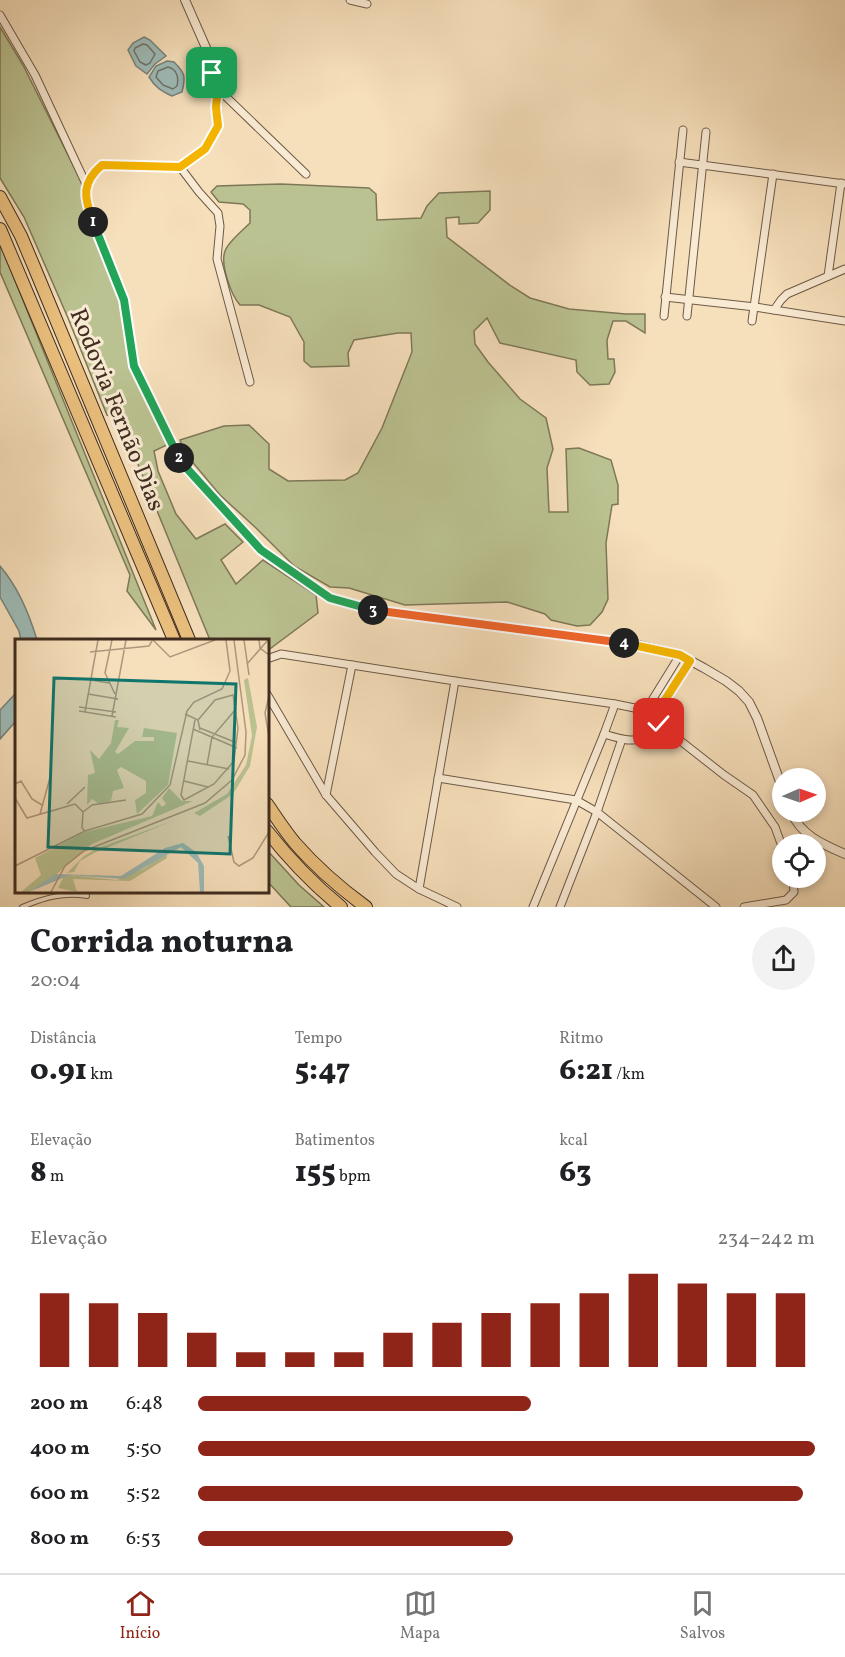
<!DOCTYPE html>
<html lang="pt">
<meta charset="utf-8">
<style>
body{margin:0;font-family:Vollkorn,serif;background:#f2f2f2;color:#202124;height:100vh;display:flex;flex-direction:column;font-size:22px;white-space:nowrap}
*{box-sizing:border-box;margin:0}
p{font-size:20px;color:#757577}
.icon{flex:none;width:33px;height:33px;fill:none;stroke:currentColor;stroke-width:2;stroke-linecap:round;stroke-linejoin:round}
.map{position:relative;height:907px;overflow:hidden}
.side{display:flex;flex-direction:column;background:#fff;flex:1}
.side>*{flex:none}
.needle{width:39px;rotate:88deg}
.fabs{position:absolute;left:772px;top:768px;display:grid;gap:12px}
.fabs a{display:grid;place-items:center;width:54px;height:54px;border-radius:50%;background:#fff;box-shadow:0 3px 9px #0003;font-size:30px}
.pin{position:absolute;display:grid;place-items:center;width:51px;height:51px;color:#fff;margin:-26px;border-radius:12px;box-shadow:0 3px 9px #0006}
.km{position:absolute;width:30px;height:30px;margin:-15px;border-radius:50%;background:#222;color:#fff;font-size:16px;line-height:30px;text-align:center}
.round{display:grid;place-items:center;flex:none;width:63px;height:63px;border-radius:32px;background:#f2f2f2}
.summary{display:flex;align-items:center;justify-content:space-between;height:102px;padding:0 30px}
h1{font-size:33px;font-weight:800;line-height:45px}
.metrics{display:grid;grid-template-columns:repeat(3,1fr);gap:9px;height:102px;padding:6px 30px}
.metrics div{display:grid;align-content:center}
.metrics b{font-size:30px;font-weight:800}
.metrics small{font-size:16px;font-weight:400}
.metrics p{font-size:16px}
.chart{height:168px;padding:12px 30px}
.chart p{display:flex;justify-content:space-between}
.chart svg{width:100%;height:108px;margin-top:6px;stroke:#8f2418;stroke-width:6}
ul{padding:0 30px;list-style:none;font-size:20px}
li{display:grid;grid-template-columns:96px 72px 1fr;align-items:center;height:45px}
li i{height:15px;border-radius:8px;background:#8f2418}
.tab-bar{display:flex;justify-content:space-around;align-items:center;height:84px;border-top:2px solid #e0e0e0;background:#fff;font-size:16px;color:#757577}
.tab-bar a{display:grid;justify-items:center;gap:3px}
.tab-bar .current{color:#8f2418}
.map>svg:first-child{display:block}
.green{fill:#bbc291;stroke:#7e7858;stroke-width:1.5}
.water{fill:#9ebbb7;stroke:#78827a;stroke-width:1.5}
.lines{fill:none;stroke-linecap:round;stroke-linejoin:round}
.shore{stroke:#6f746b;stroke-width:1.5}
.service-casing{stroke:#6e5a46;stroke-width:6}
.minor-casing{stroke:#6e5a46;stroke-width:9}
.tertiary-casing{stroke:#6e5a46;stroke-width:10}
.motorway-casing{stroke:#402d1f;stroke-width:14}
.service{stroke:#f9ead3;stroke-width:4}
.minor{stroke:#f9ead3;stroke-width:7}
.tertiary{stroke:#f9ead3;stroke-width:8}
.motorway{stroke:#ebc07e;stroke-width:12}
.split-1-casing{stroke:#fff;stroke-width:12}
.split-2-casing{stroke:#fff;stroke-width:12}
.split-3-casing{stroke:#fff;stroke-width:12}
.split-4-casing{stroke:#fff;stroke-width:12}
.split-5-casing{stroke:#fff;stroke-width:12}
.split-1{stroke:#f5b400;stroke-width:8}
.split-2{stroke:#22a559;stroke-width:8}
.split-3{stroke:#22a559;stroke-width:8}
.split-4{stroke:#f0652b;stroke-width:8}
.split-5{stroke:#f5b400;stroke-width:8}
.labels{text-anchor:middle;dominant-baseline:central;stroke-width:6;stroke-linejoin:round;paint-order:stroke}
.street-label{font-size:24px;fill:#402d1f;stroke:#f9ead3}
.inset-road{fill:none;stroke:#ad987d;stroke-width:1.5}
.view{fill:#0f766e;fill-opacity:0.15;stroke:#0f766e;stroke-width:3}
.inset-edge{fill:none;stroke:#402d1f;stroke-width:3}
</style>
<div class="map">
<svg width="845" height="907" viewBox="0 0 845 907">
<rect width="100%" height="100%" fill="#f6dfbb"/>
<filter id="stains"><feTurbulence type="fractalNoise" baseFrequency=".00333" numOctaves="4"/><feColorMatrix values="0 0 0 0 .2 0 0 0 0 .09 0 0 0 0 .02 0 0 0 .5 -.17"/></filter>
<radialGradient id="worn" r=".72"><stop offset=".6" stop-color="#630" stop-opacity="0"/><stop offset="1" stop-color="#630" stop-opacity=".3"/></radialGradient>
<g class="green">
<path d="M0 27 23 65 82 183 86 213 119 299 131 368 169 444 154 451 158 471 176 514 196 539 225 524 243 542 221 560 236 584 263 560 316 595 318 613 267 651V640H210L119 418 107 415 68 318 24 217 0 178Z"/>
<path d="M281 184 369 188 376 194 377 220 421 218 427 206 439 193 490 191V210L478 223 459 224V217L446 218 447 237 511 286 530 298 569 309 626 314H645V333L626 321H613L607 340 608 359H614L615 372 609 384 590 385 577 372 576 360 500 343 487 318 474 331 475 344 488 362 520 399 546 418 553 449 547 468 549 512H568L566 449 579 448 611 460 618 485V504L612 505 606 543 608 599 602 612 590 625 577 626 551 620 545 614 507 602 405 605 349 588 330 587 294 566 256 528 220 495 184 452 180 440 224 426 249 425 269 444V469L288 481 345 480 358 473 382 428 412 352 411 333H398L354 340 348 353 349 366 311 367 304 361V342L290 317 259 305H240C231 295 220 264 225 251 228 242 243 230 250 223V210L243 204 219 202 211 192 217 186Z"/>
<path d="M0 244 16 283 156 630 127 591 130 575 0 272Z"/>
<path d="M267 850 299 885 324 907H291L267 881Z"/>
</g>
<g class="water">
<path d="M144 37 150 40 166 56 155 64 147 74 136 66 128 50 133 43Z"/>
<path d="M167 61 174 62C185 73 186 76 182 92L172 96C161 91 155 87 149 77L156 66Z"/>
<path d="M0 566C18 587 29 613 37 640H21L19 631 0 597Z"/>
<path d="M16 693V721L0 739V710Z"/>
</g>
<g class="lines">
<g class="shore">
<path d="M143 44 147 45 155 54 150 63 146 65 140 62 134 51 135 48Z"/>
<path d="M168 67C177 69 179 78 177 86L173 89 163 85 156 77 158 71Z"/>
</g>
<defs>
<path id="service" d="M22 907C44 898 63 892 87 896"/>
<g id="minor">
<path d="M350 0 367 4"/>
<path d="M0 15 35 75 86 184"/>
<path d="M218 89 306 174"/>
<path d="M679 162 845 184"/>
<path d="M180 167 199 192 218 213 220 226 217 259 250 382"/>
<path d="M828 276 841 183"/>
<path d="M665 297 755 307 845 321"/>
<path d="M774 310 781 300 787 294 845 269"/>
<path d="M664 316 683 130"/>
<path d="M687 316 706 132"/>
<path d="M752 321 773 174"/>
<path d="M267 659 281 654 455 681 615 704 659 713"/>
<path d="M267 694 326 795 375 852 396 874 419 889 457 907"/>
<path d="M646 710 680 655"/>
<path d="M659 724 724 775 753 795 775 827 783 849"/>
<path d="M604 734C632 742 637 745 659 724V713L661 706 690 661"/>
<path d="M438 778 576 800 597 812 716 907"/>
<path d="M326 795 352 665"/>
<path d="M419 889 455 681"/>
<path d="M533 907 604 734 615 704"/>
<path d="M560 907 597 812 622 739"/>
<path d="M744 907 786 900 794 892 793 878"/>
</g>
<g id="tertiary">
<path d="M185 0 207 50 212 73 218 89 217 107 218 126 205 149 180 167 102 165C83 181 84 189 90 213L124 300 134 366 182 463 261 550 330 598 367 609 635 644 680 655 704 668 726 681 739 691 749 702 757 718 783 790"/>
<path d="M791 812C802 836 822 844 845 854"/>
</g>
<g id="motorway">
<path d="M0 197 21 236 35 269 189 640"/>
<path d="M0 229 174 640"/>
<path d="M267 804C276 817 285 831 295 843 316 867 340 888 366 907"/>
<path d="M267 831C289 859 313 884 341 907"/>
</g>
</defs>
<use href="#service" class="service-casing"/>
<use href="#minor" class="minor-casing"/>
<use href="#tertiary" class="tertiary-casing"/>
<use href="#motorway" class="motorway-casing"/>
<use href="#service" class="service"/>
<use href="#minor" class="minor"/>
<use href="#tertiary" class="tertiary"/>
<use href="#motorway" class="motorway"/>
</g>
<g class="lines">
<defs>
<path id="split-1" d="M93 222C84 197 81 183 102 165L180 167 205 149 218 126 216 107 218 88 212 73"/>
<path id="split-2" d="M93 222 124 300 134 366 179 458"/>
<path id="split-3" d="M179 458 182 463 261 550 330 598 373 610"/>
<path id="split-4" d="M373 610 624 643"/>
<path id="split-5" d="M624 643 680 655 690 661 661 706 659 713V724"/>
</defs>
<use href="#split-1" class="split-1-casing"/>
<use href="#split-2" class="split-2-casing"/>
<use href="#split-3" class="split-3-casing"/>
<use href="#split-4" class="split-4-casing"/>
<use href="#split-5" class="split-5-casing"/>
<use href="#split-1" class="split-1"/>
<use href="#split-2" class="split-2"/>
<use href="#split-3" class="split-3"/>
<use href="#split-4" class="split-4"/>
<use href="#split-5" class="split-5"/>
</g>
<g class="labels">
<g class="street-label">
<text transform="translate(116 410) rotate(68)">Rodovia Fernão Dias</text>
</g>
</g>
<g transform="translate(15 639)">
<rect width="254" height="254" fill="#f6dfbb"/>
<path d="M233 39 242 88 235 127 218 155 185 177 179 174 212 155 231 126 237 97 229 41ZM100 81H104L102 88 114 89 100 113 103 115 120 102H139V98H127L129 89 162 94 153 146 122 175 120 161 131 154V142L106 128 102 131 109 149 98 152 96 162 84 165 77 160 72 166 73 136 80 134 75 111 84 120 96 104ZM154 149 167 162H178L77 205 43 234 14 253H6L26 236 20 219 70 193 137 177 143 163 147 168 151 165 147 159ZM160 181 79 214 65 222 59 233 52 234 69 217 81 210ZM151 214 152 219 115 242 58 240 62 253 43 249 49 237 55 236 102 241 130 229Z" fill="#bbc291"/>
<path d="M168 204 181 213 189 227V253H185L183 224 166 208 109 240 55 236 14 253 40 235 106 237 150 209Z" fill="#9ebbb7"/>
<path class="inset-road" d="M97 1 90 34 100 55M138 1 155 18 200 1M229 1 234 36M244 1 245 9 254 16M75 13 134 7 137 2M232 25 253 1M76 41 94 44M73 55 103 60M254 57 250 74 254 98M64 68 101 73M64 72 101 78M70 73 83 1M170 75 183 81 185 91M97 77 111 1M180 81 166 156 169 161 199 145 219 122 223 89 218 56 200 61 183 81M185 89 222 104M178 90 222 109M173 122 214 130M192 126 197 98 221 70M254 127V159M169 142 193 148M0 145 6 142 17 160 27 166M0 159 12 179 60 165 68 173 67 189 70 192 127 175 155 146 172 72 179 63 207 50 215 32 211 1M52 165 70 148M68 173 77 166 111 161M25 175 36 135M213 197 219 223 224 227 238 219 254 193M0 227 70 192M36 253 50 227 69 212 190 164 217 141 230 116 231 93 219 1"/>
<path class="view" d="M39 39 221 45 215 215 33 208Z"/>
<rect width="254" height="254" class="inset-edge"/>
</g>
<rect width="100%" height="100%" filter="url(#stains)"/>
<rect width="100%" height="100%" fill="url(#worn)"/>
</svg>
<div class="fabs">
<a><svg class="needle" viewBox="-14 -14 28 28"><path d="M0-13l5 13h-10z" fill="#e53935"/><path d="M0 13l5-13h-10z" fill="#757577"/></svg></a>
<a><svg class="icon" aria-label="locate" viewBox="0 0 24 24"><circle cx="12" cy="12" r="6"/><path d="M12 2v4M12 18v4M2 12h4M18 12h4"/></svg></a>
</div>
<div class="pin" style="left:212px;top:73px;background:#1e9e55"><svg class="icon" aria-label="arrive" viewBox="0 0 24 24"><path d="M6 21V4h12l-3 4 3 4H6"/></svg></div>
<div class="pin" style="left:659px;top:724px;background:#d93025"><svg class="icon" aria-label="check" viewBox="0 0 24 24"><path d="M5 12l5 5 9-10"/></svg></div>
<b class="km" style="left:93px;top:222px">1</b>
<b class="km" style="left:179px;top:458px">2</b>
<b class="km" style="left:373px;top:610px">3</b>
<b class="km" style="left:624px;top:643px">4</b>
</div>
<section class="side">
<div class="summary"><div><h1>Corrida noturna</h1><p>20:04</p></div><a class="round"><svg class="icon" aria-label="share" viewBox="0 0 24 24"><path d="M12 15V3M7 8l5-5 5 5M5 13v7h14v-7"/></svg></a></div>
<div class="metrics">
<div><p>Distância</p><b>0.91<small> km</small></b></div>
<div><p>Tempo</p><b>5:47</b></div>
<div><p>Ritmo</p><b>6:21<small> /km</small></b></div>
</div>
<div class="metrics">
<div><p>Elevação</p><b>8<small> m</small></b></div>
<div><p>Batimentos</p><b>155<small> bpm</small></b></div>
<div><p>kcal</p><b>63</b></div>
</div>
<div class="chart"><p><span>Elevação</span>234–242 m</p>
<svg viewBox="0 0 160 44" preserveAspectRatio="none"><path d="M5 44V14M15 44V18M25 44V22M35 44V30M45 44V38M55 44V38M65 44V38M75 44V30M85 44V26M95 44V22M105 44V18M115 44V14M125 44V6M135 44V10M145 44V14M155 44V14"/></svg>
</div>
<ul>
<li><b>200 m</b>6:48<i style="width:54%"></i></li>
<li><b>400 m</b>5:50<i style="width:100%"></i></li>
<li><b>600 m</b>5:52<i style="width:98%"></i></li>
<li><b>800 m</b>6:53<i style="width:51%"></i></li>
</ul>
</section>
<nav class="tab-bar">
<a class="current"><svg class="icon" aria-label="home" viewBox="0 0 24 24"><path d="M3 11l9-7 9 7M6 9v11h12V9"/></svg>Início</a>
<a><svg class="icon" aria-label="map" viewBox="0 0 24 24"><path d="M3 6l6-2 6 2 6-2v14l-6 2-6-2-6 2zM9 4v14M15 6v14"/></svg>Mapa</a>
<a><svg class="icon" aria-label="saved" viewBox="0 0 24 24"><path d="M7 4h10v16l-5-4-5 4z"/></svg>Salvos</a>
</nav>
